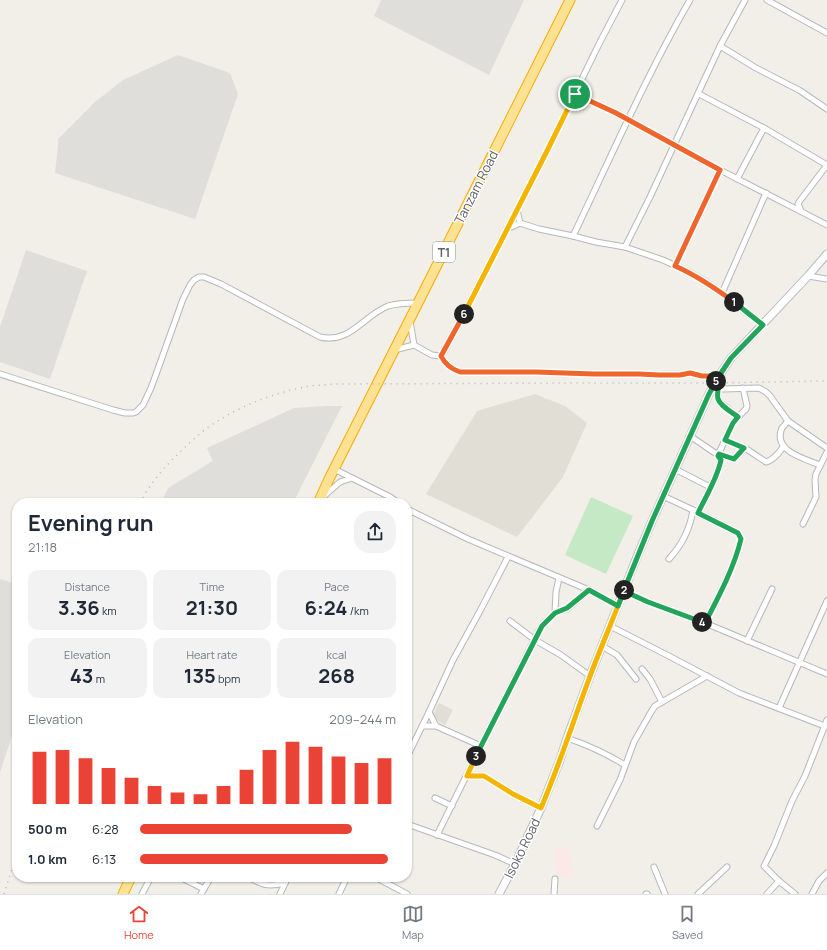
<!DOCTYPE html>
<meta charset="utf-8">
<style>
body{margin:0;font-family:Manrope,sans-serif;background:#f2f2f3;color:#1f2937;height:100vh;display:flex;flex-direction:column;font-size:15px;white-space:nowrap}
*{box-sizing:border-box;margin:0}
p{font-size:13px;color:#747a83}
.icon{flex:none;width:22px;height:22px;fill:none;stroke:currentColor;stroke-width:2;stroke-linecap:round;stroke-linejoin:round}
.map{position:relative;flex:1;overflow:hidden}
.details{position:absolute;left:12px;top:498px;width:400px;height:384px;display:flex;flex-direction:column;background:#fff;border-radius:16px;box-shadow:0 1px 3px #0004}
.details>*{flex:none}
.pin{position:absolute;display:grid;place-items:center;width:34px;height:34px;color:#fff;margin:-17px;border:2px solid #fff;border-radius:50%;box-shadow:0 1px 4px #0007}
.km{position:absolute;width:20px;height:20px;margin:-10px;border-radius:50%;background:#222;color:#fff;font-size:11px;line-height:20px;text-align:center}
.round{display:grid;place-items:center;flex:none;width:42px;height:42px;border-radius:16px;background:#f2f2f3}
.summary{display:flex;align-items:center;justify-content:space-between;height:68px;padding:0 16px}
h1{font-size:22px;font-weight:700;line-height:30px}
.stats{display:grid;grid-template-columns:repeat(3,1fr);gap:6px;height:68px;padding:4px 16px}
.stats div{display:grid;align-content:center;border-radius:10px;background:#f2f2f3;text-align:center}
.stats b{font-size:20px;font-weight:700}
.stats small{font-size:11px;font-weight:400}
.stats p{font-size:11px}
.chart{height:112px;padding:8px 16px}
.chart p{display:flex;justify-content:space-between}
.chart svg{width:100%;height:72px;margin-top:4px;stroke:#ea4335;stroke-width:6}
ul{padding:0 16px;list-style:none;font-size:13px}
li{display:grid;grid-template-columns:64px 48px 1fr;align-items:center;height:30px}
li i{height:10px;border-radius:5px;background:#ea4335}
.tabs{display:flex;justify-content:space-around;align-items:center;height:56px;border-top:1px solid #e0e1e3;background:#fff;font-size:11px;color:#747a83}
.tabs a{display:grid;justify-items:center;gap:2px}
.tabs .current{color:#ea4335}
.map>svg:first-child{display:block}
.industrial{fill:#e0deda}
.education{fill:#e1ded6}
.medical{fill:#fce8e6}
.green{fill:#c5e8c5}
.lines{fill:none;stroke-linecap:round;stroke-linejoin:round}
.street-casing{stroke:#b5b8bc;stroke-width:7}
.secondary-casing{stroke:#b6babf;stroke-width:9}
.highway-casing{stroke:#f9ab00;stroke-width:11}
.street{stroke:#fff;stroke-width:5}
.secondary{stroke:#fff;stroke-width:7}
.highway{stroke:#fde293;stroke-width:9}
.rail{stroke:#b6b7b8;stroke-width:1.5;stroke-dasharray:1 5;stroke-linecap:butt}
.split-1-casing{stroke:#fff;stroke-width:8}
.split-2-casing{stroke:#fff;stroke-width:8}
.split-3-casing{stroke:#fff;stroke-width:8}
.split-4-casing{stroke:#fff;stroke-width:8}
.split-5-casing{stroke:#fff;stroke-width:8}
.split-6-casing{stroke:#fff;stroke-width:8}
.split-7-casing{stroke:#fff;stroke-width:8}
.split-1{stroke:#f0652b;stroke-width:5}
.split-2{stroke:#22a559;stroke-width:5}
.split-3{stroke:#f5b400;stroke-width:5}
.split-4{stroke:#22a559;stroke-width:5}
.split-5{stroke:#22a559;stroke-width:5}
.split-6{stroke:#f0652b;stroke-width:5}
.split-7{stroke:#f5b400;stroke-width:5}
.labels{text-anchor:middle;dominant-baseline:central;stroke-width:3;stroke-linejoin:round;paint-order:stroke}
.shield{fill:#fff;stroke:#8f9295;stroke-width:1}
.shield-label{font-size:12px;font-weight:bold;fill:#5f6368}
.street-label{font-size:13px;fill:#5f6368;stroke:#fff}
</style>
<div class="map">
<svg width="827" height="894" viewBox="0 0 827 894">
<rect width="100%" height="100%" fill="#f1efe8"/>
<g class="industrial">
<path d="M381 0H524L489 75 374 16Z"/>
<path d="M178 55 230 73 238 94 195 219 55 173 58 146V139L95 102 123 80Z"/>
<path d="M26 250 87 271 50 379 0 362V327Z"/>
<path d="M326 406H342L293 503H161L168 488 213 461 207 448 294 408Z"/>
<path d="M0 579 17 584V721L0 772Z"/>
</g>
<g class="education">
<path d="M535 394 565 406 587 423 563 477 517 537 426 494 477 411Z"/>
<path d="M439 703 453 710 445 725 432 717Z"/>
</g>
<path class="medical" d="M567 845 574 876 558 878 555 851Z"/>
<path class="green" d="M591 497 633 516 606 574 565 555Z"/>
<g class="lines">
<defs>
<g id="street">
<path d="M767 0 827 33"/>
<path d="M720 46 756 68 799 90 827 109"/>
<path d="M575 94 616 113 720 170 802 212 827 225"/>
<path d="M699 94 764 128 827 165"/>
<path d="M737 179 764 128"/>
<path d="M517 210 520 223 539 229 573 236 596 242 625 247 663 260 689 272 705 281 722 293 763 325"/>
<path d="M801 211 798 204 799 202 827 165"/>
<path d="M507 229 520 223"/>
<path d="M573 236C611 157 646 76 690 0"/>
<path d="M625 247 650 197 720 46 745 0"/>
<path d="M675 266 720 170"/>
<path d="M808 276 827 279"/>
<path d="M722 293 766 193"/>
<path d="M410 321 414 345"/>
<path d="M394 350 414 345 432 355 441 356 444 352 546 153 598 46 622 0"/>
<path d="M441 356C445 364 451 369 460 372H536L594 374H639L659 375H680L690 373 702 376H719"/>
<path d="M0 374 113 410 125 413H133L136 412 143 405 151 388 159 366 183 299 190 285 194 280 199 277H204L221 284 320 337C350 344 363 316 388 306 398 303 408 303 418 303"/>
<path d="M712 387 723 389 759 388 766 392 770 396 788 421 827 448"/>
<path d="M718 389V398L721 403 738 417 746 409 747 406 743 388"/>
<path d="M788 421C786 423 784 426 782 428 772 451 805 459 820 465"/>
<path d="M690 436 718 455 721 460 716 475 698 513"/>
<path d="M725 440 748 450 766 462C774 460 779 453 783 447"/>
<path d="M719 454 734 459 743 448"/>
<path d="M718 455 733 423 738 417"/>
<path d="M334 469 390 497 399 503"/>
<path d="M675 469 710 487"/>
<path d="M663 496 693 510 738 533C739 535 741 537 741 539 741 542 739 547 738 551 729 576 717 599 705 623"/>
<path d="M323 497 340 482 352 478"/>
<path d="M407 509 468 539 589 590 618 606"/>
<path d="M803 524 816 497 815 480 816 474 827 452"/>
<path d="M669 559C682 545 690 529 693 510"/>
<path d="M624 591 648 602 705 623 827 674"/>
<path d="M555 613 567 609 589 590"/>
<path d="M510 621 535 640 561 655 590 676"/>
<path d="M610 626 667 655 739 693 827 727"/>
<path d="M747 641 772 589"/>
<path d="M602 646 617 655 636 679"/>
<path d="M642 669 650 679 662 702"/>
<path d="M779 708 827 601"/>
<path d="M429 712 436 726"/>
<path d="M423 726H436L481 746"/>
<path d="M567 738C588 745 607 754 625 765"/>
<path d="M407 757 429 712 453 660 480 611 508 557"/>
<path d="M467 776H484L513 794 541 808"/>
<path d="M435 798 452 806"/>
<path d="M407 824 495 855 515 864"/>
<path d="M597 826 620 780 634 742 651 712 655 706 662 702 707 676"/>
<path d="M437 835 481 746 538 632 545 622 555 613 556 592 559 578"/>
<path d="M654 867 665 894"/>
<path d="M248 877C263 885 267 887 285 883"/>
<path d="M375 877 407 894"/>
<path d="M184 879 204 889"/>
<path d="M142 894 151 877"/>
<path d="M201 894 211 877"/>
<path d="M280 894 288 877"/>
<path d="M339 894 347 877"/>
<path d="M554 894 555 879"/>
<path d="M646 894H647"/>
<path d="M698 894 727 867"/>
<path d="M767 894 779 881"/>
<path d="M795 894 779 881 764 866 774 846 792 801 805 776 827 720"/>
<path d="M812 894 819 881 827 873"/>
</g>
<path id="secondary" d="M499 894 515 864 541 808 560 760 567 738 590 676 637 557 652 521 709 394 719 376 731 358 808 276 827 254"/>
<g id="highway">
<path d="M318 503 330 477 418 303 570 0"/>
<path d="M123 894 131 877"/>
</g>
</defs>
<use href="#street" class="street-casing"/>
<use href="#secondary" class="secondary-casing"/>
<use href="#highway" class="highway-casing"/>
<use href="#street" class="street"/>
<use href="#secondary" class="secondary"/>
<use href="#highway" class="highway"/>
<g class="rail">
<path d="M140 503C148 487 160 472 173 459 186 446 200 432 216 422 244 404 277 392 310 386 318 385 326 385 334 384L581 383H715L827 381"/>
<path d="M4 894 17 853"/>
</g>
</g>
<g class="lines">
<defs>
<path id="split-1" d="M575 94 616 113 720 170 675 266C696 275 715 288 734 302"/>
<path id="split-2" d="M624 590 652 521 709 394 719 376 731 358 763 325 734 302"/>
<path id="split-3" d="M476 756 467 776H484L513 794 541 808C559 766 573 722 589 679 600 649 613 620 624 590"/>
<path id="split-4" d="M476 756 542 626 555 613 567 608 589 590 618 606 624 591 648 602 702 622"/>
<path id="split-5" d="M702 622 705 623C719 596 734 568 741 539L738 533 698 513C706 496 717 479 721 460L718 456 719 454 734 459 744 448 725 440 733 423 738 417C732 412 721 407 718 399 717 396 718 392 718 389L712 387 716 381"/>
<path id="split-6" d="M464 314 441 356C445 364 451 369 460 372H536L594 374H639L659 375H680L690 373 702 376H719L716 381"/>
<path id="split-7" d="M464 314 546 153 575 94"/>
</defs>
<use href="#split-1" class="split-1-casing"/>
<use href="#split-2" class="split-2-casing"/>
<use href="#split-3" class="split-3-casing"/>
<use href="#split-4" class="split-4-casing"/>
<use href="#split-5" class="split-5-casing"/>
<use href="#split-6" class="split-6-casing"/>
<use href="#split-7" class="split-7-casing"/>
<use href="#split-1" class="split-1"/>
<use href="#split-2" class="split-2"/>
<use href="#split-3" class="split-3"/>
<use href="#split-4" class="split-4"/>
<use href="#split-5" class="split-5"/>
<use href="#split-6" class="split-6"/>
<use href="#split-7" class="split-7"/>
</g>
<g class="labels">
<rect class="shield" x="433" y="242" width="22" height="20" rx="3"/>
<g class="shield-label">
<text x="444" y="252">T1</text>
</g>
<g class="street-label">
<text transform="translate(476 187) rotate(-63)">Tanzam Road</text>
<text transform="translate(522 848) rotate(-64)">Isoko Road</text>
</g>
</g>
</svg>
<div class="pin" style="left:575px;top:94px;background:#1e9e55"><svg class="icon" aria-label="arrive" viewBox="0 0 24 24"><path d="M6 21V4h12l-3 4 3 4H6"/></svg></div>
<b class="km" style="left:734px;top:302px">1</b>
<b class="km" style="left:624px;top:590px">2</b>
<b class="km" style="left:476px;top:756px">3</b>
<b class="km" style="left:702px;top:622px">4</b>
<b class="km" style="left:716px;top:381px">5</b>
<b class="km" style="left:464px;top:314px">6</b>
<section class="details">
<div class="summary"><div><h1>Evening run</h1><p>21:18</p></div><a class="round"><svg class="icon" aria-label="share" viewBox="0 0 24 24"><path d="M12 15V3M7 8l5-5 5 5M5 13v7h14v-7"/></svg></a></div>
<div class="stats">
<div><p>Distance</p><b>3.36<small> km</small></b></div>
<div><p>Time</p><b>21:30</b></div>
<div><p>Pace</p><b>6:24<small> /km</small></b></div>
</div>
<div class="stats">
<div><p>Elevation</p><b>43<small> m</small></b></div>
<div><p>Heart rate</p><b>135<small> bpm</small></b></div>
<div><p>kcal</p><b>268</b></div>
</div>
<div class="chart"><p><span>Elevation</span>209–244 m</p>
<svg viewBox="0 0 160 44" preserveAspectRatio="none"><path d="M5 44V12M15 44V11M25 44V16M35 44V22M45 44V28M55 44V33M65 44V37M75 44V38M85 44V33M95 44V23M105 44V11M115 44V6M125 44V9M135 44V15M145 44V19M155 44V16"/></svg>
</div>
<ul>
<li><b>500 m</b>6:28<i style="width:83%"></i></li>
<li><b>1.0 km</b>6:13<i style="width:97%"></i></li>
</ul>
</section>
</div>
<nav class="tabs">
<a class="current"><svg class="icon" aria-label="home" viewBox="0 0 24 24"><path d="M3 11l9-7 9 7M6 9v11h12V9"/></svg>Home</a>
<a><svg class="icon" aria-label="map" viewBox="0 0 24 24"><path d="M3 6l6-2 6 2 6-2v14l-6 2-6-2-6 2zM9 4v14M15 6v14"/></svg>Map</a>
<a><svg class="icon" aria-label="saved" viewBox="0 0 24 24"><path d="M7 4h10v16l-5-4-5 4z"/></svg>Saved</a>
</nav>
